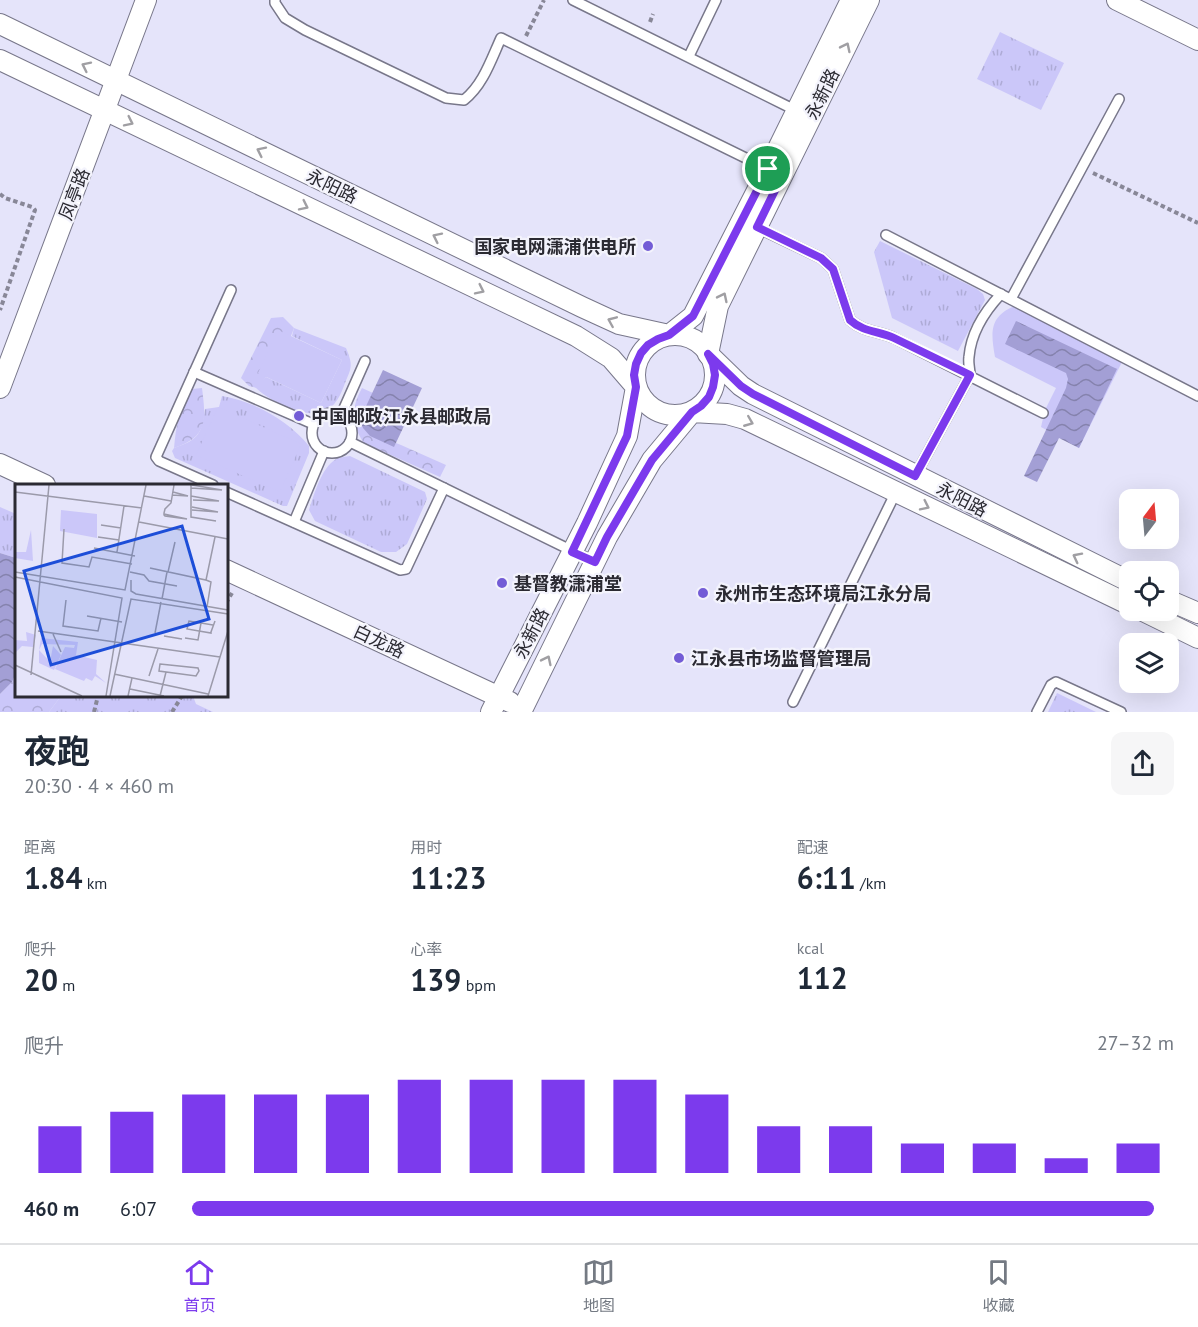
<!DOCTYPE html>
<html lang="zh">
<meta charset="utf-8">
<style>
body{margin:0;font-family:"PT Sans","Noto Sans SC",sans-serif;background:#f6f6f7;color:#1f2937;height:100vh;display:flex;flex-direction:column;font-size:22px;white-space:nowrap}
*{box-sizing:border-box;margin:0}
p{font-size:20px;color:#747a83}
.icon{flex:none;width:33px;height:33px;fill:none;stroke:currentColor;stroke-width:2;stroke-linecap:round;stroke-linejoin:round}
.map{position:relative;height:712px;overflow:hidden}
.sheet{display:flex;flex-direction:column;background:#fff;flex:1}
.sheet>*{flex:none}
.needle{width:39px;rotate:16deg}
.controls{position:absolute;left:1119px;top:489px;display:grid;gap:12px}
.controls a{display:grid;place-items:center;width:60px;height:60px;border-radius:12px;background:#fff;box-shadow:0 6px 24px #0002;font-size:30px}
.pin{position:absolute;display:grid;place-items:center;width:51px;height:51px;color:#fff;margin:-26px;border:3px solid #fff;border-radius:50%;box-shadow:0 2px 6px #0007}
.round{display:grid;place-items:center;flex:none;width:63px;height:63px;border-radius:12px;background:#f6f6f7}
.head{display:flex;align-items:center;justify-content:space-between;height:102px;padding:0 24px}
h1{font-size:33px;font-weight:700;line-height:45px}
.metrics{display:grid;grid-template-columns:repeat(3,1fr);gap:9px;height:102px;padding:6px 24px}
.metrics div{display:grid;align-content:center}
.metrics b{font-size:30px;font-weight:700}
.metrics small{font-size:16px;font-weight:400}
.metrics p{font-size:16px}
.chart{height:168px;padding:12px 24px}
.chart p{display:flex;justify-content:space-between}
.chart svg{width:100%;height:108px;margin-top:6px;stroke:#7c3aed;stroke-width:6}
ul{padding:0 24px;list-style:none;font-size:20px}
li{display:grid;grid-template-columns:96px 72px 1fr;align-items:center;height:45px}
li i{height:15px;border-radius:8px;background:#7c3aed}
.tab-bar{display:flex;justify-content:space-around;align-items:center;height:84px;border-top:2px solid #e0e1e3;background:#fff;font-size:16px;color:#747a83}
.tab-bar a{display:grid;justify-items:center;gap:3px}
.tab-bar .on{color:#7c3aed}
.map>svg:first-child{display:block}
.grass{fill:url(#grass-tufts)}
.forest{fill:url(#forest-crowns)}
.park{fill:#cbc7f9}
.water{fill:url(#water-waves)}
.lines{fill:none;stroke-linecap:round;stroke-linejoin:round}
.service-casing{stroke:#78778a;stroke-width:12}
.minor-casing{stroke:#78778a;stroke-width:22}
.path{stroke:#888797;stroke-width:4;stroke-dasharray:4.5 3;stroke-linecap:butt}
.service{stroke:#fff;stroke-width:9}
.minor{stroke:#fff;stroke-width:20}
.oneway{stroke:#a09fa3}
.route-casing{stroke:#fff;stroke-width:12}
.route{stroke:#7c3aed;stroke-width:8}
.poi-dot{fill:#735cd6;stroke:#f3f3fc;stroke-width:2}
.labels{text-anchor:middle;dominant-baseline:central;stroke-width:4.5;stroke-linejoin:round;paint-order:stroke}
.street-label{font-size:18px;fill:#2b2a32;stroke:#f3f3fc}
.poi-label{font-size:18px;font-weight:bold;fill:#2b2a32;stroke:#f3f3fc;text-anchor:start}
.inset-road{fill:none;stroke:#9b9aaa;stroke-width:1.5}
.view{fill:#1d4ed8;fill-opacity:0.15;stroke:#1d4ed8;stroke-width:3}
.inset-edge{fill:none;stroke:#2b2a32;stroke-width:3}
</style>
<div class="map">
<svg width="1198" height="712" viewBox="0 0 1198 712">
<defs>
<pattern id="grass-tufts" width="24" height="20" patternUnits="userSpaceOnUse" patternTransform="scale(1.5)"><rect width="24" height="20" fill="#cbc7f9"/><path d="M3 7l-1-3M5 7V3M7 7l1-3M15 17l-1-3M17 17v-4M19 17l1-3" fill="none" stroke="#aeabd6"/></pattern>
<pattern id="forest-crowns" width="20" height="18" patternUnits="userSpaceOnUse" patternTransform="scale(1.5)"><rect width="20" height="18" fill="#cbc7f9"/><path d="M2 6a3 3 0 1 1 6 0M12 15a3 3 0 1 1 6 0" fill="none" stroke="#aeabd6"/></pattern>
<pattern id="water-waves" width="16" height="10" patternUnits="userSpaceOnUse" patternTransform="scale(1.5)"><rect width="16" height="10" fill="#a39fd5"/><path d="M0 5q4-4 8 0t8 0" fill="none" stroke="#8582ad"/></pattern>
</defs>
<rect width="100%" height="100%" fill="#e5e4fa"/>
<g class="grass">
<path d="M1000 32 1064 63 1041 110 977 79Z"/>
<path d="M880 241 977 289 983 294 985 300 958 351 892 318 874 252Z"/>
<path d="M294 328 346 348C353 365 352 367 345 383 341 394 336 407 323 412 306 419 267 400 255 387L266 377 321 403 342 360 292 336Z"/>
<path d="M222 396C254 401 289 421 309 446V453L287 506H283L175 458 172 451 174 448C200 439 201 434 205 409L219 407Z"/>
<path d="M350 456 425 492 427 499 407 544 396 552H381L315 521 309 510C314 495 321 468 336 459 339 457 346 457 350 456Z"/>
<path d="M0 507 16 514V558L0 553Z"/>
<path d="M1057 693 1096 712H1048Z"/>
<path d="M61 696H193L196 704 213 712H49Z"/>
</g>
<g class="forest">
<path d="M283 317 294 328C286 351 273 369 257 388L249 386 241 378 271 318Z"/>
<path d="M202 388C206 420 208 437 174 448 176 426 179 407 192 389Z"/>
<path d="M362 388 373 393 361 419 394 446 396 443 401 445 446 465 440 477 364 443C351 424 351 408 362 388Z"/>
<path d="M16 673V696H61L49 712H0V694L12 682Z"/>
</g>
<g class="park">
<path d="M1019 304 1124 358 1079 448 1041 427 1045 410 1056 388 995 357C990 329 990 315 1019 304Z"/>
<path d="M278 330 342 360 321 403 258 373Z"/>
<path d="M218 407 301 444 280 492 196 455Z"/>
</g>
<g class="water">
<path d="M1016 321 1117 369 1079 448 1059 438 1037 482 1024 476 1066 388 1068 379 1066 373 1005 344Z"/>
<path d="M383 370 422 388 394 447 370 436 363 428 360 419Z"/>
<path d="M0 553 16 558V673L12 682 0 694Z"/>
</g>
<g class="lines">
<defs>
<g id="service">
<path d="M275 0V3L285 18 305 30 446 98 464 100C483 85 491 60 501 38L770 170"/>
<path d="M573 0 797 111"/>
<path d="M689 56 716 0"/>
<path d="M756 227 821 258 833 269 850 320C863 332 879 331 894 338L1043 413"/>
<path d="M886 235 1198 396"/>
<path d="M1011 299 1119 99"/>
<path d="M194 372 313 424"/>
<circle cx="332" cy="433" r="20"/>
<path d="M341 415 365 361"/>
<path d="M350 442 595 562"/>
<path d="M915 476 970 375C970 369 968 363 969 357 971 333 985 311 1001 294"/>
<path d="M213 485 159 461 156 457 231 290"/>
<path d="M226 492 400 570 406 569 444 488"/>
<path d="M294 522 324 451"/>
<path d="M793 702 896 492"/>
<path d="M1037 712 1051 685 1056 682 1121 712"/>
</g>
<g id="minor">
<path d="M869 0 718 306 708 354 741 386 753 394 1130 582"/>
<path d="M1117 0 1198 40"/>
<path d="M0 24 582 307 619 324 669 335 693 316 768 169 851 0"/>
<path d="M0 60 576 336 611 358 636 387 627 436 587 523 491 712"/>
<circle cx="675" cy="375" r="40"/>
<path d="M0 388 146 0"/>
<path d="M0 464 45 485"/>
<path d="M226 570 510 702"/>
<path d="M1168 600 1198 613"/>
<path d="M1141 610 1198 638"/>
<path d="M521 712 607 537 652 460 692 412 727 414 745 419 1130 605"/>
</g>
</defs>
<use href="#service" class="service-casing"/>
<use href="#minor" class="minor-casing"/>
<g class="path">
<path d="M650 22 653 14"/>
<path d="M526 36 544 0"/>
<path d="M1093 173 1198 223"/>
<path d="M0 194 5 198 32 207 35 210 0 310"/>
<path d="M226 603 232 593"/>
<path d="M94 712 98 696"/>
<path d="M172 712 182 696"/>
</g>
<use href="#service" class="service"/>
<use href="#minor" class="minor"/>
</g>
<defs><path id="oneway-chevron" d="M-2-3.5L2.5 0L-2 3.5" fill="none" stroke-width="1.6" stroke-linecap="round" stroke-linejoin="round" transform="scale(1.5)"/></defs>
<g class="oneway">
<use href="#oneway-chevron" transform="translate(846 47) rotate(-64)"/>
<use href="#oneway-chevron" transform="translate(86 66) rotate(-154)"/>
<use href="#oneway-chevron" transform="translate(129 122) rotate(26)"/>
<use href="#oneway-chevron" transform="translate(261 151) rotate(-154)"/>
<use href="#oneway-chevron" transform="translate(304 206) rotate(26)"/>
<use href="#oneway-chevron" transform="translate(437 237) rotate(-154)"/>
<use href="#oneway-chevron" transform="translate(480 290) rotate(26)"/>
<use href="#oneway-chevron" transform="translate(723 297) rotate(-64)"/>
<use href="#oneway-chevron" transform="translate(612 321) rotate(-157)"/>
<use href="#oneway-chevron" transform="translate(749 422) rotate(22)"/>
<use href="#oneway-chevron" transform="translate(925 506) rotate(26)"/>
<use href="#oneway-chevron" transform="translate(1077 557) rotate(-153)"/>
<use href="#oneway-chevron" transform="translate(547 660) rotate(-64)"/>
</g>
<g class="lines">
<defs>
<path id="route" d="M768 169 782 176 757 227 821 258 833 269 850 320C863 332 879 331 894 338L970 375 915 476 753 394 741 386 708 354 713 364 715 375 713 387 709 397 701 406 692 412 652 460 607 537 595 562 572 552 627 436 636 387 634 375 636 364 641 353 648 345 658 339 669 335 693 316Z"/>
</defs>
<use href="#route" class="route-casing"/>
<use href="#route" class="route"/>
</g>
<g class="poi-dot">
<circle cx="648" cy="246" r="6"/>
<circle cx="299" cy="416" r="6"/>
<circle cx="502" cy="583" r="6"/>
<circle cx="703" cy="593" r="6"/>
<circle cx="679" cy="658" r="6"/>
</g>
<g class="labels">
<g class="street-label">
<text transform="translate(822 94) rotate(-64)">永新路</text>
<text transform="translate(332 186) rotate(26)">永阳路</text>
<text transform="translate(74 194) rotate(-69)">凤亭路</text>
<text transform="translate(962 499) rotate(27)">永阳路</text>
<text transform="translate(531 633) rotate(-63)">永新路</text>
<text transform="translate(379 641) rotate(25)">白龙路</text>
</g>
<g class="poi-label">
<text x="636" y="246" text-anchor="end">国家电网潇浦供电所</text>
<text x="311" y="416">中国邮政江永县邮政局</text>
<text x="514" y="583">基督教潇浦堂</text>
<text x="715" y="593">永州市生态环境局江永分局</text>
<text x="691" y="658">江永县市场监督管理局</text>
</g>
</g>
<g transform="translate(15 484)">
<rect width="213" height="213" fill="#e5e4fa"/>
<path d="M46 26 82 30V54L45 47ZM26 154 63 158 61 171 82 176 81 190 91 199 80 192 77 197 71 194 69 197 40 185 50 163 59 164 60 161 27 160 24 166Z" fill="#cbc7f9"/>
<path d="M16 46 18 77 0 74V68H11ZM11 148 21 151 18 163 7 162 0 169V156L12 157ZM38 162 46 171 39 186 24 179V166L35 178Z" fill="#cbc7f9"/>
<path class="inset-road" d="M176 1V33L201 37M176 4 207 6 177 1M0 8 127 24M157 11 173 12 158 8M129 12 156 17M176 12 204 17 178 16M177 26 203 28 177 23M149 30 172 35 150 32 149 31V29L150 25 156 19 159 1M124 38 213 55M86 41 106 44M49 45 47 79 74 83 77 73 117 80M83 53 104 56M79 64 120 72M102 68 109 22M135 84 191 96 200 53M0 88 110 106 131 1M115 88 129 91 134 97 162 102M153 88 160 58M0 93 107 114 91 212M116 96V107L121 110 213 126M191 96 196 98 192 123M147 115 152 88M51 116 48 142 83 147 86 134M72 132 107 138M198 141 174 137 172 145 196 149V148L200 137M23 147 205 173M140 149 146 118M38 150 46 168M149 152 167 155M170 154 183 156 186 139M145 180 183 184 184 187 181 192 144 187ZM0 181 67 212M99 190 193 210M16 191 34 1M134 192 143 165M115 205 149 212M95 212 116 115 213 130M113 212 117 194M145 212 151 188M193 212 213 147"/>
<path class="view" d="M167 42 194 135 36 181 9 87Z"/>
<rect width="213" height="213" class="inset-edge"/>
</g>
</svg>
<div class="controls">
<a><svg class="needle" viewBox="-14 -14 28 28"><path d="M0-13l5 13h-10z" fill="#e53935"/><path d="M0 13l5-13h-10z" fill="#747a83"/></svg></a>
<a><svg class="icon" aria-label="locate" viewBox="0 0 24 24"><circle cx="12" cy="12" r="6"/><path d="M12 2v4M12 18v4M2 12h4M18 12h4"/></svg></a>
<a><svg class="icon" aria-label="layers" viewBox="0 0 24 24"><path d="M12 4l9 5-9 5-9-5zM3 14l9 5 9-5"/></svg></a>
</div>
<div class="pin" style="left:768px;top:169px;background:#1e9e55"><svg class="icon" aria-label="arrive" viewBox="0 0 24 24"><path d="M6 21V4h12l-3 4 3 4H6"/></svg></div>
</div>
<section class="sheet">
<div class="head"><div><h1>夜跑</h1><p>20:30 · 4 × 460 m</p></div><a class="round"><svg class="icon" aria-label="share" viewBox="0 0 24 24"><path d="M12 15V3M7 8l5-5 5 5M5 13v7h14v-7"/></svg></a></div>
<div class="metrics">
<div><p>距离</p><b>1.84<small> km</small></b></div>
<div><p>用时</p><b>11:23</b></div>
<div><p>配速</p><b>6:11<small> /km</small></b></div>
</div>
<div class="metrics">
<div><p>爬升</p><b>20<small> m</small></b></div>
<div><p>心率</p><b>139<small> bpm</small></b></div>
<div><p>kcal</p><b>112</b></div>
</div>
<div class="chart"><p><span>爬升</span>27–32 m</p>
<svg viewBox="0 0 160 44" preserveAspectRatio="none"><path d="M5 44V25M15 44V19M25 44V12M35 44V12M45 44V12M55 44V6M65 44V6M75 44V6M85 44V6M95 44V12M105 44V25M115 44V25M125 44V32M135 44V32M145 44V38M155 44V32"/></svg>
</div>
<ul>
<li><b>460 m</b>6:07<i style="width:98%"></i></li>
</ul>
</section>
<nav class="tab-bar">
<a class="on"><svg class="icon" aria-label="home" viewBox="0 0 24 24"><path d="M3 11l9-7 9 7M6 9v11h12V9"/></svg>首页</a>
<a><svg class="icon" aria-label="map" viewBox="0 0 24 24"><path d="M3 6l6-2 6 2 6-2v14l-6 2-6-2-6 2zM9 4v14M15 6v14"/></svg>地图</a>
<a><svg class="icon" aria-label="saved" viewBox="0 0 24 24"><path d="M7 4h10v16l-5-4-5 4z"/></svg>收藏</a>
</nav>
